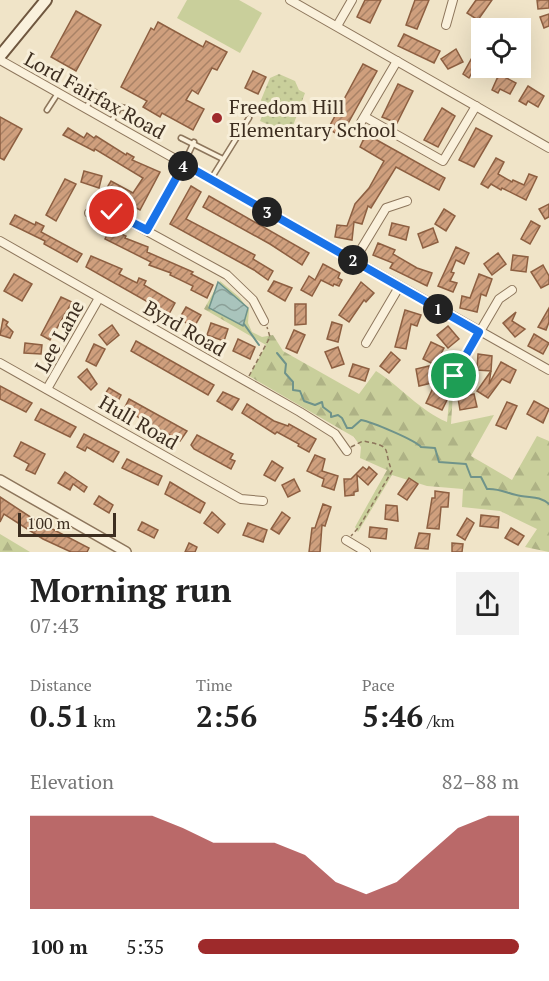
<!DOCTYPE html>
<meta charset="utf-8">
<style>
body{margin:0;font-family:"PT Serif",serif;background:#f2f2f2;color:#222;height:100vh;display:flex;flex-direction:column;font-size:22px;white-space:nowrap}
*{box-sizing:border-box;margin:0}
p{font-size:20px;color:#767676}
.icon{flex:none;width:33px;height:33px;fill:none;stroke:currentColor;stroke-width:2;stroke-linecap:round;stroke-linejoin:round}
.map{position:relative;height:552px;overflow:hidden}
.details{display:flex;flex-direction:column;background:#fff;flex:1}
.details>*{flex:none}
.controls{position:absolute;left:471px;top:18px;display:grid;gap:12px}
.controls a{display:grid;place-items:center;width:60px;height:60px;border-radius:0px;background:#fff;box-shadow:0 6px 24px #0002;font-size:30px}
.scale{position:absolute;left:18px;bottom:15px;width:98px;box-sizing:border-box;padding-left:6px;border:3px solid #3d2e20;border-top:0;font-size:16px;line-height:21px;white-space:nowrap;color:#3d2e20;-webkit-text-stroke:4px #f7eed8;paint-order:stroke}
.pin{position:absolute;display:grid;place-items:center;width:51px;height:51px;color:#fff;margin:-26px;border:3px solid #fff;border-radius:50%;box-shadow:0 2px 6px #0007}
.km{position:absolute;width:30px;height:30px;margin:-15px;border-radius:50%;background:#222;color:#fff;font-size:16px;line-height:30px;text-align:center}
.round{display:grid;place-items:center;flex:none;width:63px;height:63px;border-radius:0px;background:#f2f2f2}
.summary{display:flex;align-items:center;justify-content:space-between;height:102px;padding:0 30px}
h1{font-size:33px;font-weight:800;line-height:45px}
.stats{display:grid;grid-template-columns:repeat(3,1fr);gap:9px;height:102px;padding:6px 30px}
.stats div{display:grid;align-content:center}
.stats b{font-size:30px;font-weight:800}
.stats small{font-size:16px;font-weight:400}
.stats p{font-size:16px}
.chart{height:168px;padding:12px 30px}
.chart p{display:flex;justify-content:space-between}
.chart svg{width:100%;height:108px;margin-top:6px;fill:#9e2a2b;opacity:.7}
ul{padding:0 30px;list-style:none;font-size:20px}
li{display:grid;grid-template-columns:96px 72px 1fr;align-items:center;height:45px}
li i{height:15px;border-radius:8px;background:#9e2a2b}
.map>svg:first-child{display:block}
.grass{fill:url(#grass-dots)}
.forest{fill:url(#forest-firs)}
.garden{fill:#c9cf9b}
.water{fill:url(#water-waves);stroke:#6f938a;stroke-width:1.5}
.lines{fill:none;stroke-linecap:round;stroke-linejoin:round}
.stream{stroke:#6f938a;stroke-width:2}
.building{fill:url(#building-hatch);stroke:#8d5f41;stroke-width:1.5}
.service-casing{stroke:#8d765c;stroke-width:7}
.minor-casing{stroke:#8d765c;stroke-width:10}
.tertiary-casing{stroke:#8d765c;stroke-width:12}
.secondary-casing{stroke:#6f573f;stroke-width:14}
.path{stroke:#8d765c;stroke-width:1.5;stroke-dasharray:4.5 3;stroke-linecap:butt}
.service{stroke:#faf1dc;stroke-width:4}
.minor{stroke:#faf1dc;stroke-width:8}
.tertiary{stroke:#faf1dc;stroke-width:9}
.secondary{stroke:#faf1dc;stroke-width:10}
.route-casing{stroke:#fff;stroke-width:12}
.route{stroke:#1a73e8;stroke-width:8}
.poi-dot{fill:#9e2a2b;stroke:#f7eed8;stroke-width:2}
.labels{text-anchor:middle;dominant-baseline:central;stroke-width:6;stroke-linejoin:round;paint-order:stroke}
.street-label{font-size:20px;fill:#3d2e20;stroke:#f7eed8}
.poi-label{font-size:20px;fill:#3d2e20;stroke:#f7eed8;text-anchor:start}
</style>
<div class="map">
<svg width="549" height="552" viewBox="0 0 549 552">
<defs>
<pattern id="grass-dots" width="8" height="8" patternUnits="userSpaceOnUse" patternTransform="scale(1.5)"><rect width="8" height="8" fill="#c9cf9b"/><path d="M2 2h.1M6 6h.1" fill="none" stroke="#aeb285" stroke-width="1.8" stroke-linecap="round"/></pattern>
<pattern id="forest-firs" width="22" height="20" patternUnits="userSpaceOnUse" patternTransform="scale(1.5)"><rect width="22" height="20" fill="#c9cf9b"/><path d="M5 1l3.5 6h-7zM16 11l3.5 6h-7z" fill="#aeb285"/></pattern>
<pattern id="water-waves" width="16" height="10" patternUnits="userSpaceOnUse" patternTransform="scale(1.5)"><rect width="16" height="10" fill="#a9c4bc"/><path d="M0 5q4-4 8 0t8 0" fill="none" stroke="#8ba098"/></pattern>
<pattern id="building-hatch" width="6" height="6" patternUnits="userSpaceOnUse" patternTransform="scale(1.5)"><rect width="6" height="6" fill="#cf9f7d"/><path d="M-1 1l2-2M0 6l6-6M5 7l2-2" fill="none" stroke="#a98266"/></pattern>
</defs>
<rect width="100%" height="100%" fill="#f0e4c8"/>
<path class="grass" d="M279 74 295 81 299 90 305 93 290 134 260 121 265 110 261 100 270 78Z"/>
<g class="forest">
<path d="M220 281 239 297 249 310 248 323 252 332 262 337 273 335 283 351 359 394 376 371C401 387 419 410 447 422L450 392 453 393 451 424 494 415 471 456 512 480 537 436 549 441V552L525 547 537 529 500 511 462 507 463 489 427 486 392 475 358 532 355 527 387 470 360 458 361 447 354 437 249 376 266 345 204 309Z"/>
<path d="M0 534 30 552H0Z"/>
</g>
<path class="garden" d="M187 0H239L262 13 240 53 177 18Z"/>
<path class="water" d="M218 282 248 308 243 326 209 308Z"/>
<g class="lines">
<g class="stream">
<path d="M244 324 259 345"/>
<path d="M277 353 286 364 285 373 293 382V390L300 391 304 401 315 405 322 402 323 407 331 413V417L338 415 342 418 347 428H352L361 420C372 422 415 440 421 447L435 448 439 462 466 464 471 477H481L487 489C500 488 508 494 521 496 533 498 539 496 549 504"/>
</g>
</g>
<g class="building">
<path d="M365 0H381L370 23 357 17Z"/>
<path d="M415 0H429L417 29 406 25Z"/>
<path d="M476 0H492L478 20 467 13Z"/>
<path d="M537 0H549V8L538 9Z"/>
<path d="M76 11 101 25 76 71 51 57Z"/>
<path d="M549 14V26L544 28 540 17Z"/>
<path d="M158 22 203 47 206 41 227 52 217 70 212 68 198 94 192 90 186 100 204 109 193 130 162 113 160 117 143 107 147 101 121 87 151 28 154 30Z"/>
<path d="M404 34 440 51 434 63 398 46Z"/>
<path d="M456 49 463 62 448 69 441 59Z"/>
<path d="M474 54 482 58V68H487L483 74 474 69 469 78 463 74Z"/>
<path d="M363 64 377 71 341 136 328 129Z"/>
<path d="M253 71 266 77 258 94 245 88Z"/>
<path d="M499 74 516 83 510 94 500 89 498 93 492 90Z"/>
<path d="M398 84 413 91 397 123 382 117Z"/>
<path d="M528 86 544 96 538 107 528 101 526 105 519 101Z"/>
<path d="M442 108 455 116 438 147 424 140Z"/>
<path d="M0 117 22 129 4 160 0 158Z"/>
<path d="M68 128 84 138 87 133 94 138 96 136 126 155 127 153 134 157 132 160 160 172 140 210 105 191 111 181 133 193 143 178 95 149 94 151 63 135Z"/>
<path d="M476 128 492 136 474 167 459 160Z"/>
<path d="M366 134 445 178 439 190 396 167 371 208 368 206 362 224 354 222 352 240 335 237 337 225 347 226 355 204 369 188 384 161 360 147Z"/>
<path d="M496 158 504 162 498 174 512 182 513 180 524 185 529 174 537 177 526 200 502 188 501 190 491 184 488 188 481 184Z"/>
<path d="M84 171 102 176 99 188 81 182Z"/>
<path d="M65 179 76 184 56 221 46 215Z"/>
<path d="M191 186 201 192 186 219 255 255 253 259 273 271 268 280 254 270 170 224Z"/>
<path d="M209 196 309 253 302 265 270 244 203 207Z"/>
<path d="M549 204V217L545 219 539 209Z"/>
<path d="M444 209 455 216 446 231 435 224Z"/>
<path d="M15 215 35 225 36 222 44 226 41 232 82 254 77 262 44 244 45 241 10 224Z"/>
<path d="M531 221 540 226 530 244 521 239Z"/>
<path d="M392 223 409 227 406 240 389 235Z"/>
<path d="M433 228 438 242 423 248 418 234Z"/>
<path d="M110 229 126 236 125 238 148 247 147 252 193 272 191 274 213 285 207 298 191 290 193 286 170 275 171 273 149 265 151 262 105 239Z"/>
<path d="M378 243 395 250 393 254 417 268 432 273 427 286 390 268 393 263 373 255Z"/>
<path d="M456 247 469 253 464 264 456 260 451 272 454 273 450 281 457 283 453 292 438 286Z"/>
<path d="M498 253 506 264 492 275 484 264Z"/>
<path d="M513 255 528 257 526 272 511 270Z"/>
<path d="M91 256 122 269 119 274 137 283 139 278 146 281 144 285 175 303 169 314 86 267Z"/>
<path d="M323 264 340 273 338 278 342 280 339 286 334 284 333 286 321 280 312 296 301 290 309 276 315 280Z"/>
<path d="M543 265 549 276V284L541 288 531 272Z"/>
<path d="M14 274 32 284 22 301 4 291Z"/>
<path d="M479 274 492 279 486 296 481 294 477 312 460 308 462 296 470 298Z"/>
<path d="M274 281 292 288 285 301 268 291Z"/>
<path d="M361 282 374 293 366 302 364 300 349 322 339 315Z"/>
<path d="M61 297 72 302 50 340 41 335Z"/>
<path d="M295 304H306V324L295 325Z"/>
<path d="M186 307 201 315 194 327 179 319Z"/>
<path d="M549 308V322L546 330 538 327Z"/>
<path d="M405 310 421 315 417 326 411 324 406 349 395 347Z"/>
<path d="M516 312 512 321 525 329 515 337 503 323Z"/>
<path d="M3 319 8 322 6 325 13 332 10 338 0 335Z"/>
<path d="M332 322 342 325 338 342 327 339Z"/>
<path d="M211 323 228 329 224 341 207 335Z"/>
<path d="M112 325 119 335 107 345 99 335Z"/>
<path d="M448 326 459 339 448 348 437 335Z"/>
<path d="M294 330 305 335 297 353 286 348Z"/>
<path d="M534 334 549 343 543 354 528 346Z"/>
<path d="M238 339 255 347 250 359 233 351Z"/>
<path d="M136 341 214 385 208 395 131 351Z"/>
<path d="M431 342 444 348 435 365 423 359Z"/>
<path d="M25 343 42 345 41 354 24 353Z"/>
<path d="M94 344 105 349 96 366 86 361Z"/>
<path d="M338 347 344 364 332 368 325 352Z"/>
<path d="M391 352 400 360 389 373 380 366Z"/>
<path d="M478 354 492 356 491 371 477 370Z"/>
<path d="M501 362 516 370 510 383 502 379 488 398 477 391 491 371 489 384Z"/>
<path d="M353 364 369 369 365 381 349 376Z"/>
<path d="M429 366 432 383 419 386 416 369Z"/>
<path d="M87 369 97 384 91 390 78 377Z"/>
<path d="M0 386 32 403 26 412 0 399Z"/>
<path d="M109 388 121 395 116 405 103 397Z"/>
<path d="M433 388 449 396 442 410 426 403Z"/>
<path d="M223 392 239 399 232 410 217 401Z"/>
<path d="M474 394 477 407 460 410 458 398Z"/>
<path d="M129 399 187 431 180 441 124 409Z"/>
<path d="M534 401 549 409 543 423 527 414Z"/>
<path d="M507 402 517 406 506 429 496 425Z"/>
<path d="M247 404 274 421 288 426 289 424 316 439 309 452 298 446 299 444 277 432 275 434 242 413Z"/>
<path d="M41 409 76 427 70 437 35 420Z"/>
<path d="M84 434 119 452 113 462 87 447 85 451 77 447Z"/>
<path d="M197 435 233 454 230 459 235 461 231 469 194 449 191 445Z"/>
<path d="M21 442 45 454 35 474 26 470 29 464 14 456Z"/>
<path d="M315 455 325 459 322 471 338 476 334 490 322 486 324 479 307 471Z"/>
<path d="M127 459 162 476 158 485 122 468Z"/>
<path d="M272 461 283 468 275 481 264 475Z"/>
<path d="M363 467 367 470 369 467 377 474 368 485 357 475 358 491 354 492V495L345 496 344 479H351Z"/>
<path d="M65 472 87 487 84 492 73 484 70 490 58 483Z"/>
<path d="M409 478 418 484 407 500 398 494Z"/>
<path d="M294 479 300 491 288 497 282 485Z"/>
<path d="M170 482 205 503 200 513 165 494Z"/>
<path d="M435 491 449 493 448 507H441L439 529 427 528 432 498H435Z"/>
<path d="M99 496 113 505 109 513 94 504Z"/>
<path d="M0 497 35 520 89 548 87 552H71L43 539 4 514 0 522Z"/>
<path d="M323 504 331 507 325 526 322 525 320 552H309L312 528H315Z"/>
<path d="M386 505 397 506 398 521 385 519Z"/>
<path d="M212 512 225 524 218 533 204 523Z"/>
<path d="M282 512 290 518 279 534 271 529Z"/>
<path d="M481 515 499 517 498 528 480 526Z"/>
<path d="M467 518 474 523 465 540 457 535Z"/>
<path d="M142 522 158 530 154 538 138 530Z"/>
<path d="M248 523 267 530 263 542 243 535Z"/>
<path d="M370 527 387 529 386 539 369 537Z"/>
<path d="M511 528 524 536 518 545 505 538Z"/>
<path d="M419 533 430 534 428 549 415 548Z"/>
<path d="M189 543 197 547 195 552H185Z"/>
<path d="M452 543 463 544 462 552H452Z"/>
</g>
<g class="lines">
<defs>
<g id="service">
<path d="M86 108 95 92"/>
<path d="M47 110 58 93"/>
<path d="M111 122 120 107 131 109"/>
<path d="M181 138 223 159"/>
<path d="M184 163 194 142"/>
<path d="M211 179 249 118"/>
</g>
<g id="minor">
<path d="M290 0 549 148"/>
<path d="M446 25 453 0"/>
<path d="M337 26 352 0"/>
<path d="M0 60 549 370"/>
<path d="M365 117 443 161 476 106"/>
<path d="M357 129 397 61"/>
<path d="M89 213 112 212 227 275 253 300 264 321"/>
<path d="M147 230 184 164"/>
<path d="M0 241 300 412 335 434 347 451"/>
<path d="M354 261 386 208 407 201"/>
<path d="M366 343 399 287"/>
<path d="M0 363 241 499 263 501"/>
<path d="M454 376 499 299 512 290"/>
<path d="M47 389 99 298"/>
<path d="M346 540 366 552"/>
</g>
<path id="tertiary" d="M0 480 126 552"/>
<path id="secondary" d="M0 56 46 0"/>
</defs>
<use href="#service" class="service-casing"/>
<use href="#minor" class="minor-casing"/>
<use href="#tertiary" class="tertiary-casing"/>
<use href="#secondary" class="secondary-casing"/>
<g class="path">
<path d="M249 376 270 337 267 327"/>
<path d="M351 447 363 441C395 447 382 448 392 471L359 527 351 536"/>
</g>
<use href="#service" class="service"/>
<use href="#minor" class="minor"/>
<use href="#tertiary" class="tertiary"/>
<use href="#secondary" class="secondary"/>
</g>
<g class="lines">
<defs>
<path id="route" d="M112 212 147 230 184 164 479 332 454 376"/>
</defs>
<use href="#route" class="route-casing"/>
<use href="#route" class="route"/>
</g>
<circle class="poi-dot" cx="217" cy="118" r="6"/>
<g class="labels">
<g class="street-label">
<text transform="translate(95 95) rotate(29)">Lord Fairfax Road</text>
<text transform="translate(185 328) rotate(30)">Byrd Road</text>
<text transform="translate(59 336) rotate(-61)">Lee Lane</text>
<text transform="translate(139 422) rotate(30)">Hull Road</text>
</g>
<g class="poi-label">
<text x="229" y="106">Freedom Hill<tspan x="229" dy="23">Elementary School</tspan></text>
</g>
</g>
</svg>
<div class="controls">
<a><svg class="icon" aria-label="locate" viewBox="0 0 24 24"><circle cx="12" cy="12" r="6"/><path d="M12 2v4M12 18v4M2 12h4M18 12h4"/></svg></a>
</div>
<div class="scale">100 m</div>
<div class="pin" style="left:454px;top:376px;background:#1e9e55"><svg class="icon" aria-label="arrive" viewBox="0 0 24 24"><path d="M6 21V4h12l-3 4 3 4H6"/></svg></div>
<div class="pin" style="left:112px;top:212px;background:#d93025"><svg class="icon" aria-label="check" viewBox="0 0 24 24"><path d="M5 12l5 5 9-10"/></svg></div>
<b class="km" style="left:438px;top:309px">1</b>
<b class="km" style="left:353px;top:260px">2</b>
<b class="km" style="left:267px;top:212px">3</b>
<b class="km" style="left:183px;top:166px">4</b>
</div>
<section class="details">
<div class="summary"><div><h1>Morning run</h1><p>07:43</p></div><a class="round"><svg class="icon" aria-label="share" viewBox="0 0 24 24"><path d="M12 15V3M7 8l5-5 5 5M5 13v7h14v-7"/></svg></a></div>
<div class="stats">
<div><p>Distance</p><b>0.51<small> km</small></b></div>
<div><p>Time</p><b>2:56</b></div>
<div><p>Pace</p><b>5:46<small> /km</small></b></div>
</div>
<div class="chart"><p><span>Elevation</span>82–88 m</p>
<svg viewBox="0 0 160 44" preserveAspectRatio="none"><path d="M0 44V6L10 6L20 6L30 6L40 6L50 11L60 17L70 17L80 17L90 22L100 33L110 38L120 33L130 22L140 11L150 6L160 6V44z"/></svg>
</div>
<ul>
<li><b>100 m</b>5:35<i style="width:100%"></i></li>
</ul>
</section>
